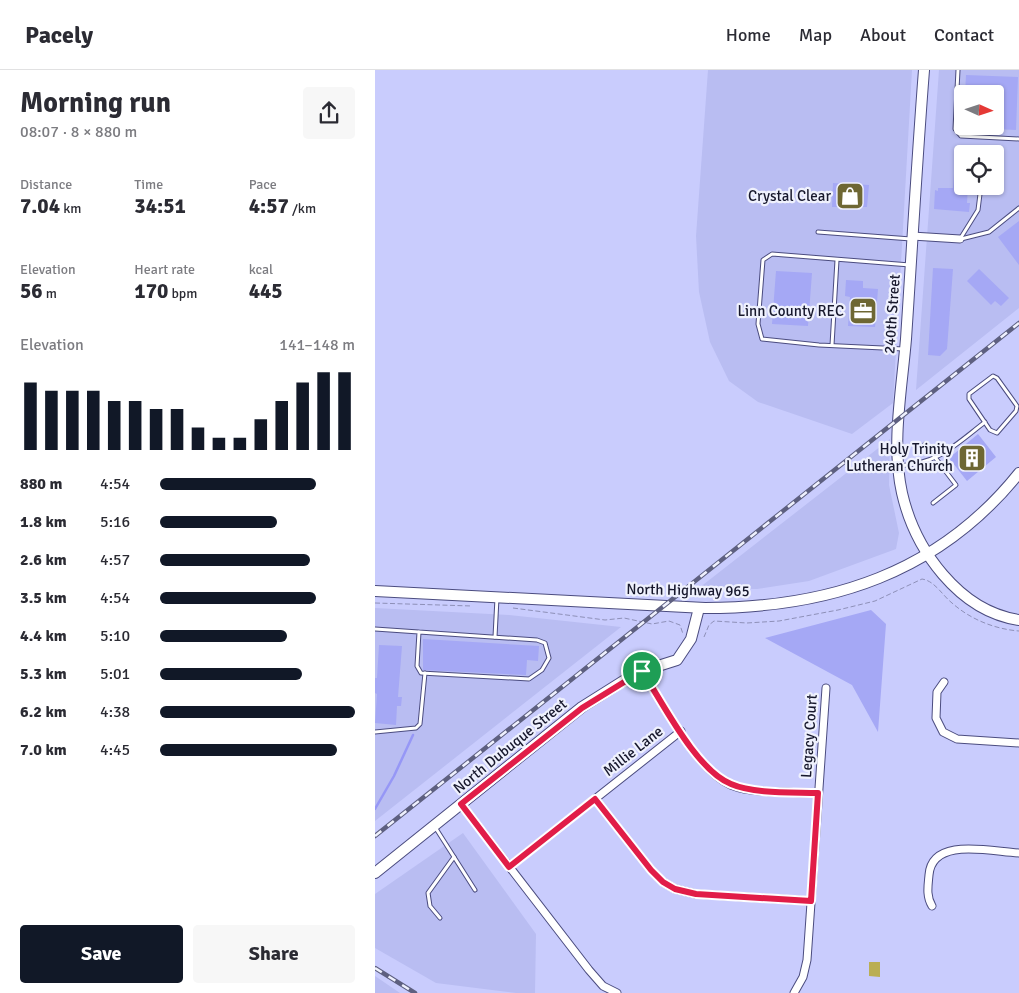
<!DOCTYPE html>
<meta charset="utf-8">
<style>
body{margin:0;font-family:Signika,sans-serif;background:#f7f7f7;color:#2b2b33;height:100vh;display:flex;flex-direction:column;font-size:19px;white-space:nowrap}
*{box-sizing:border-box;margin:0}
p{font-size:16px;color:#7c7c81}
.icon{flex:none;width:28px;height:28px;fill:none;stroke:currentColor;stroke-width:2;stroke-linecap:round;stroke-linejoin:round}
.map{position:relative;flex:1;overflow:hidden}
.panel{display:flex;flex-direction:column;background:#fff;width:375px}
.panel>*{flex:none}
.needle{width:32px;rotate:93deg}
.controls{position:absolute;left:579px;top:15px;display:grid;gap:10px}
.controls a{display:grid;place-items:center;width:50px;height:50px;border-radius:5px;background:#fff;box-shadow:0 1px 4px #0004;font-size:25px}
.pin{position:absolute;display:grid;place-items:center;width:42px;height:42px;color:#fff;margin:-21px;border:2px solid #fff;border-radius:50%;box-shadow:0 1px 5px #0007}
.round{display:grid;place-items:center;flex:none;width:52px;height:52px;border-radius:5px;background:#f7f7f7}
.head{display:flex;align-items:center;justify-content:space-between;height:85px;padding:0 20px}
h1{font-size:28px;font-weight:700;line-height:38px}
.metrics{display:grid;grid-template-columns:repeat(3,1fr);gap:8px;height:85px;padding:5px 20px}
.metrics div{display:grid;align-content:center}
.metrics b{font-size:21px;font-weight:700}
.metrics small{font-size:14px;font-weight:400}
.metrics p{font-size:14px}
.chart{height:140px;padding:10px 20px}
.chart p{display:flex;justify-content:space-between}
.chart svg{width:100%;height:90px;margin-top:5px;stroke:#111827;stroke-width:6}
.button{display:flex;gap:10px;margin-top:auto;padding:10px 20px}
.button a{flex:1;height:58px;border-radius:5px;background:#111827;color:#fff;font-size:20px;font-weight:700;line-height:58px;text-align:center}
.button a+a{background:#f7f7f7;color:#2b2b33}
ul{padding:0 20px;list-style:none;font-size:16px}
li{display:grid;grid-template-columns:80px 60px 1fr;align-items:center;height:38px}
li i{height:12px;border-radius:6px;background:#111827}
header{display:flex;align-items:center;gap:30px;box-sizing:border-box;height:70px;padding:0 25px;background:#fff;border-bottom:1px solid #e1e1e2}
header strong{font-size:24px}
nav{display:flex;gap:28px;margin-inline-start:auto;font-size:18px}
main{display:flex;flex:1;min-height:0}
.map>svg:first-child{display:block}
.built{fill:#b9bdf2;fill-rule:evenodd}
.green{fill:#baae54}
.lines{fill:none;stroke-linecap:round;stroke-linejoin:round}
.stream{stroke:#9697f6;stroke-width:2.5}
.building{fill:#a5a8f5}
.lane-casing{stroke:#4b4c7f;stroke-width:5}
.street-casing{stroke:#4b4c7f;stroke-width:9}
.secondary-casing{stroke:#4b4c7f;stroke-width:12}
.path{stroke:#8e90b8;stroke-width:1;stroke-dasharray:5 2.5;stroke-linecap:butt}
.lane{stroke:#fff;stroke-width:3}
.street{stroke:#fff;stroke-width:7}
.secondary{stroke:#fff;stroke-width:10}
.rail-casing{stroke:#5e6080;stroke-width:4.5}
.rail{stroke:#eff1fd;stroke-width:2.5;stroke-dasharray:8;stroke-linecap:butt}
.route-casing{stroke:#fff;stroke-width:10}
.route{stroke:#e11d48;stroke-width:6}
.labels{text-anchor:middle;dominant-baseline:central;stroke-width:4.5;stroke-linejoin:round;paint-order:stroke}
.poi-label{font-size:15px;fill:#17182d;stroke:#eff1fd;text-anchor:end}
.street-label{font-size:15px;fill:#17182d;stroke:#eff1fd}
</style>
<header>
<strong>Pacely</strong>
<nav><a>Home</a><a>Map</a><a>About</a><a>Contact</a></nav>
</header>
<main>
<section class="panel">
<div class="head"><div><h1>Morning run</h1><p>08:07 · 8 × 880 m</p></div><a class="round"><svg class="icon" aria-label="share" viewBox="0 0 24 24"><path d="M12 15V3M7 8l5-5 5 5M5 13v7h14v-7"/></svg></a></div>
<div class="metrics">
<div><p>Distance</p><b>7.04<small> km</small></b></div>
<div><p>Time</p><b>34:51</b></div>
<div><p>Pace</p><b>4:57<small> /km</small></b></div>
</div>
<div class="metrics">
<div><p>Elevation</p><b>56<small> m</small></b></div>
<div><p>Heart rate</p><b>170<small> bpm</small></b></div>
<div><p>kcal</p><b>445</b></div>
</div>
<div class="chart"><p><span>Elevation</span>141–148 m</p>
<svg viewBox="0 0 160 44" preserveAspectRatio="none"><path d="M5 44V11M15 44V15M25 44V15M35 44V15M45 44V20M55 44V20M65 44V24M75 44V24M85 44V33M95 44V38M105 44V38M115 44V29M125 44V20M135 44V11M145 44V6M155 44V6"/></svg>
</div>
<ul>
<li><b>880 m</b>4:54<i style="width:80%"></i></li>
<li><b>1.8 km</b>5:16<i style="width:60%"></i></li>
<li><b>2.6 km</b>4:57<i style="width:77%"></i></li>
<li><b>3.5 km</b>4:54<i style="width:80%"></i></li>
<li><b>4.4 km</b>5:10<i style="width:65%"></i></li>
<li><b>5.3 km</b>5:01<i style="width:73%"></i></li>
<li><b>6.2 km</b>4:38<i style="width:100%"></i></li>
<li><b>7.0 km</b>4:45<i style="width:91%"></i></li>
</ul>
<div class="button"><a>Save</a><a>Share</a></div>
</section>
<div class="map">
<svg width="644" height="923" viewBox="0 0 644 923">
<rect width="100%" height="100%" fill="#c9ccfd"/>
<g class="built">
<path d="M333 0H537L518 333 477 364 383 332 354 311 335 272 324 222 321 166Z"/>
<path d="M564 0H644V238L541 320ZM588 24H620V56H588ZM588 84H620V116H588Z"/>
<path d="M515 369 514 415 524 463 521 479 434 511 382 519 324 518Z"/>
<path d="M0 538 134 545 246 557 0 751Z"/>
<path d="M88 763 161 864 160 923H141L61 913 0 878V824Z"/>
<path d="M0 906 25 923H0Z"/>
</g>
<path class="green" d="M494 892H505V907L494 906Z"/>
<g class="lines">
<path class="stream" d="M0 739 19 706 38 665"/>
</g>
<g class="building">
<path d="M591 5 643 7 641 60 620 59V24H590Z"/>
<path d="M579 104 588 105V116H593L592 133H595L594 142 559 139 560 120 563 121V118H578Z"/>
<path d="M458 113 494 115 492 137H457Z"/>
<path d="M644 151V195L623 167Z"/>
<path d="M558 198 578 199 572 279 565 286 553 285Z"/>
<path d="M604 199 634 228 626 236 620 231 616 235 592 211Z"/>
<path d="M401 201 437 203 433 256 397 254Z"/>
<path d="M471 210 488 211V218L503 219 500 257 473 256 475 227 470 226Z"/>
<path d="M603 364 621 387 592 411 574 388Z"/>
<path d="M496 540 511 554 503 662 477 615 390 568Z"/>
<path d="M48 569 164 576 163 591 152 590 151 605 48 600Z"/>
<path d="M4 575 27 576 23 627H27L26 636H22L21 655 0 653 2 624 0 623V608H2Z"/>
</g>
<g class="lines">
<defs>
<g id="lane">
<path d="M583 0 580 59 586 66 644 69"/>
<path d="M443 162 536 169"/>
<path d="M585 169 603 140 606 116"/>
<path d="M586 169 614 162 644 138"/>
<path d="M457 275 462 190"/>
<path d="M529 279 444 275 387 269 383 254 388 190 397 184 535 195"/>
<path d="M618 306 622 308 642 336 641 341 622 363 615 360 594 329V324Z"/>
<path d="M550 374 581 415 558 433"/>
<path d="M524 396C564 393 579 376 610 352"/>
<path d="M0 559 162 570 170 573 174 588 167 600 154 609 46 603 42 596 44 562"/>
<path d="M120 567 122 528"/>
<path d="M0 662 41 658 45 654 50 603"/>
<path d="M60 757 100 820"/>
<path d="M65 848 55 836 53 823 79 787"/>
</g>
<g id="street">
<path d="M537 166 585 169"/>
<path d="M267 601C288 633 321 700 356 715 378 724 418 722 443 723"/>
<path d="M569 612 562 622 561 648 568 662 582 669 644 673"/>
<path d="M220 729 276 800 288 812 300 819 321 824 436 831"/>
<path d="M86 734 214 900 228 916 242 923"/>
<path d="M134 797 306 661"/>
<path d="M557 836C551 826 553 816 554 805 557 766 617 782 644 783"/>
<path d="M419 923 428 907 432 890 451 618"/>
</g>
<g id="secondary">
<path d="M549 0C542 89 537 179 531 269 527 318 516 374 527 423 540 480 584 541 644 550"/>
<path d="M0 521 330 538C455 538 564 503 644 403"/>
<path d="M0 803 207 637 261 603 302 590 316 569 324 538"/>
</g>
</defs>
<use href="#lane" class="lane-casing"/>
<use href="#street" class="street-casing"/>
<use href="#secondary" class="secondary-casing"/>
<g class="path">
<path d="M0 533 97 536"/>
<path d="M138 538 230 550 249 548 277 554 294 551 305 555 308 564"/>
<path d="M329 567 334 555 339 551 372 553 404 551 463 540 500 531 547 509C560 511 567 525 577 533 595 549 619 559 644 561"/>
</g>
<use href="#lane" class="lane"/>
<use href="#street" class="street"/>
<use href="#secondary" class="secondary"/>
<defs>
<g id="rail">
<path d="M0 766 644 253"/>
<path d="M0 898 40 923"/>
</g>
</defs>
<use href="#rail" class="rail-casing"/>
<use href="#rail" class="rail"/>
</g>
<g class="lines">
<defs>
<path id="route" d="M267 601C288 633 321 700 356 714 379 724 418 722 443 723L436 831 321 824 300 819 288 812 276 800 220 729 134 797 86 734 207 638Z"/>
</defs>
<use href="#route" class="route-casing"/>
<use href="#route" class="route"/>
</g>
<defs>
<symbol id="shop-square" viewBox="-11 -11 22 22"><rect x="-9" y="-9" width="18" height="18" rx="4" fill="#6e6733" stroke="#eff1fd"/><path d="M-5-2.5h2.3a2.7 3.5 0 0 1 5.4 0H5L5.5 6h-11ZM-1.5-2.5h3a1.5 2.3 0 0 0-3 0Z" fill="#fff"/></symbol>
<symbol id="office-square" viewBox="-11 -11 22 22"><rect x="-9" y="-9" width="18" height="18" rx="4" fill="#6e6733" stroke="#eff1fd"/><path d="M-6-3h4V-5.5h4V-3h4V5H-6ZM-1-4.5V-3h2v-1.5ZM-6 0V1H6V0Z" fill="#fff"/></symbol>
<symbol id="building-square" viewBox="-11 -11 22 22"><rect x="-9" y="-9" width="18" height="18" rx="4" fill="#6e6733" stroke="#eff1fd"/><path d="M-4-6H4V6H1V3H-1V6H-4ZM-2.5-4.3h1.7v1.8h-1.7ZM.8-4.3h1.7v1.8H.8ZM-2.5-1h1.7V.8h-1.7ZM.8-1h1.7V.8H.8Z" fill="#fff"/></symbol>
</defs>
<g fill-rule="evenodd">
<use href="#shop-square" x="459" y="110" width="32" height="32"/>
<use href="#office-square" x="472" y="225" width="32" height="32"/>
<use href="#building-square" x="581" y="372" width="32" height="32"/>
</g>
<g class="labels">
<g class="poi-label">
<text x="456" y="126">Crystal Clear</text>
<text x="469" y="241">Linn County REC</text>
<text x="578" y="379">Holy Trinity<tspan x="578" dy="17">Lutheran Church</tspan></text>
</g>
<g class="street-label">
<text transform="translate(517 244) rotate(-86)">240th Street</text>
<text transform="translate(313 520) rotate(1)">North Highway 965</text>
<text transform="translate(434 666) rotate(-86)">Legacy Court</text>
<text transform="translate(135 676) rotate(-39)">North Dubuque Street</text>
<text transform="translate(258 681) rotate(-38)">Millie Lane</text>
</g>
</g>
</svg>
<div class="controls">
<a><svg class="needle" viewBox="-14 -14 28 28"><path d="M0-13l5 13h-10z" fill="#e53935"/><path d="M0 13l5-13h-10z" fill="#7c7c81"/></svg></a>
<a><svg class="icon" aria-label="locate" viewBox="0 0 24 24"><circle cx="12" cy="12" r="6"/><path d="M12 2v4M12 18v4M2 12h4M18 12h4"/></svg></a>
</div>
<div class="pin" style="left:267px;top:601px;background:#1e9e55"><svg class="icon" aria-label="arrive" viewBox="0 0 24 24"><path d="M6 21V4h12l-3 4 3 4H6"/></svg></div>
</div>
</main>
